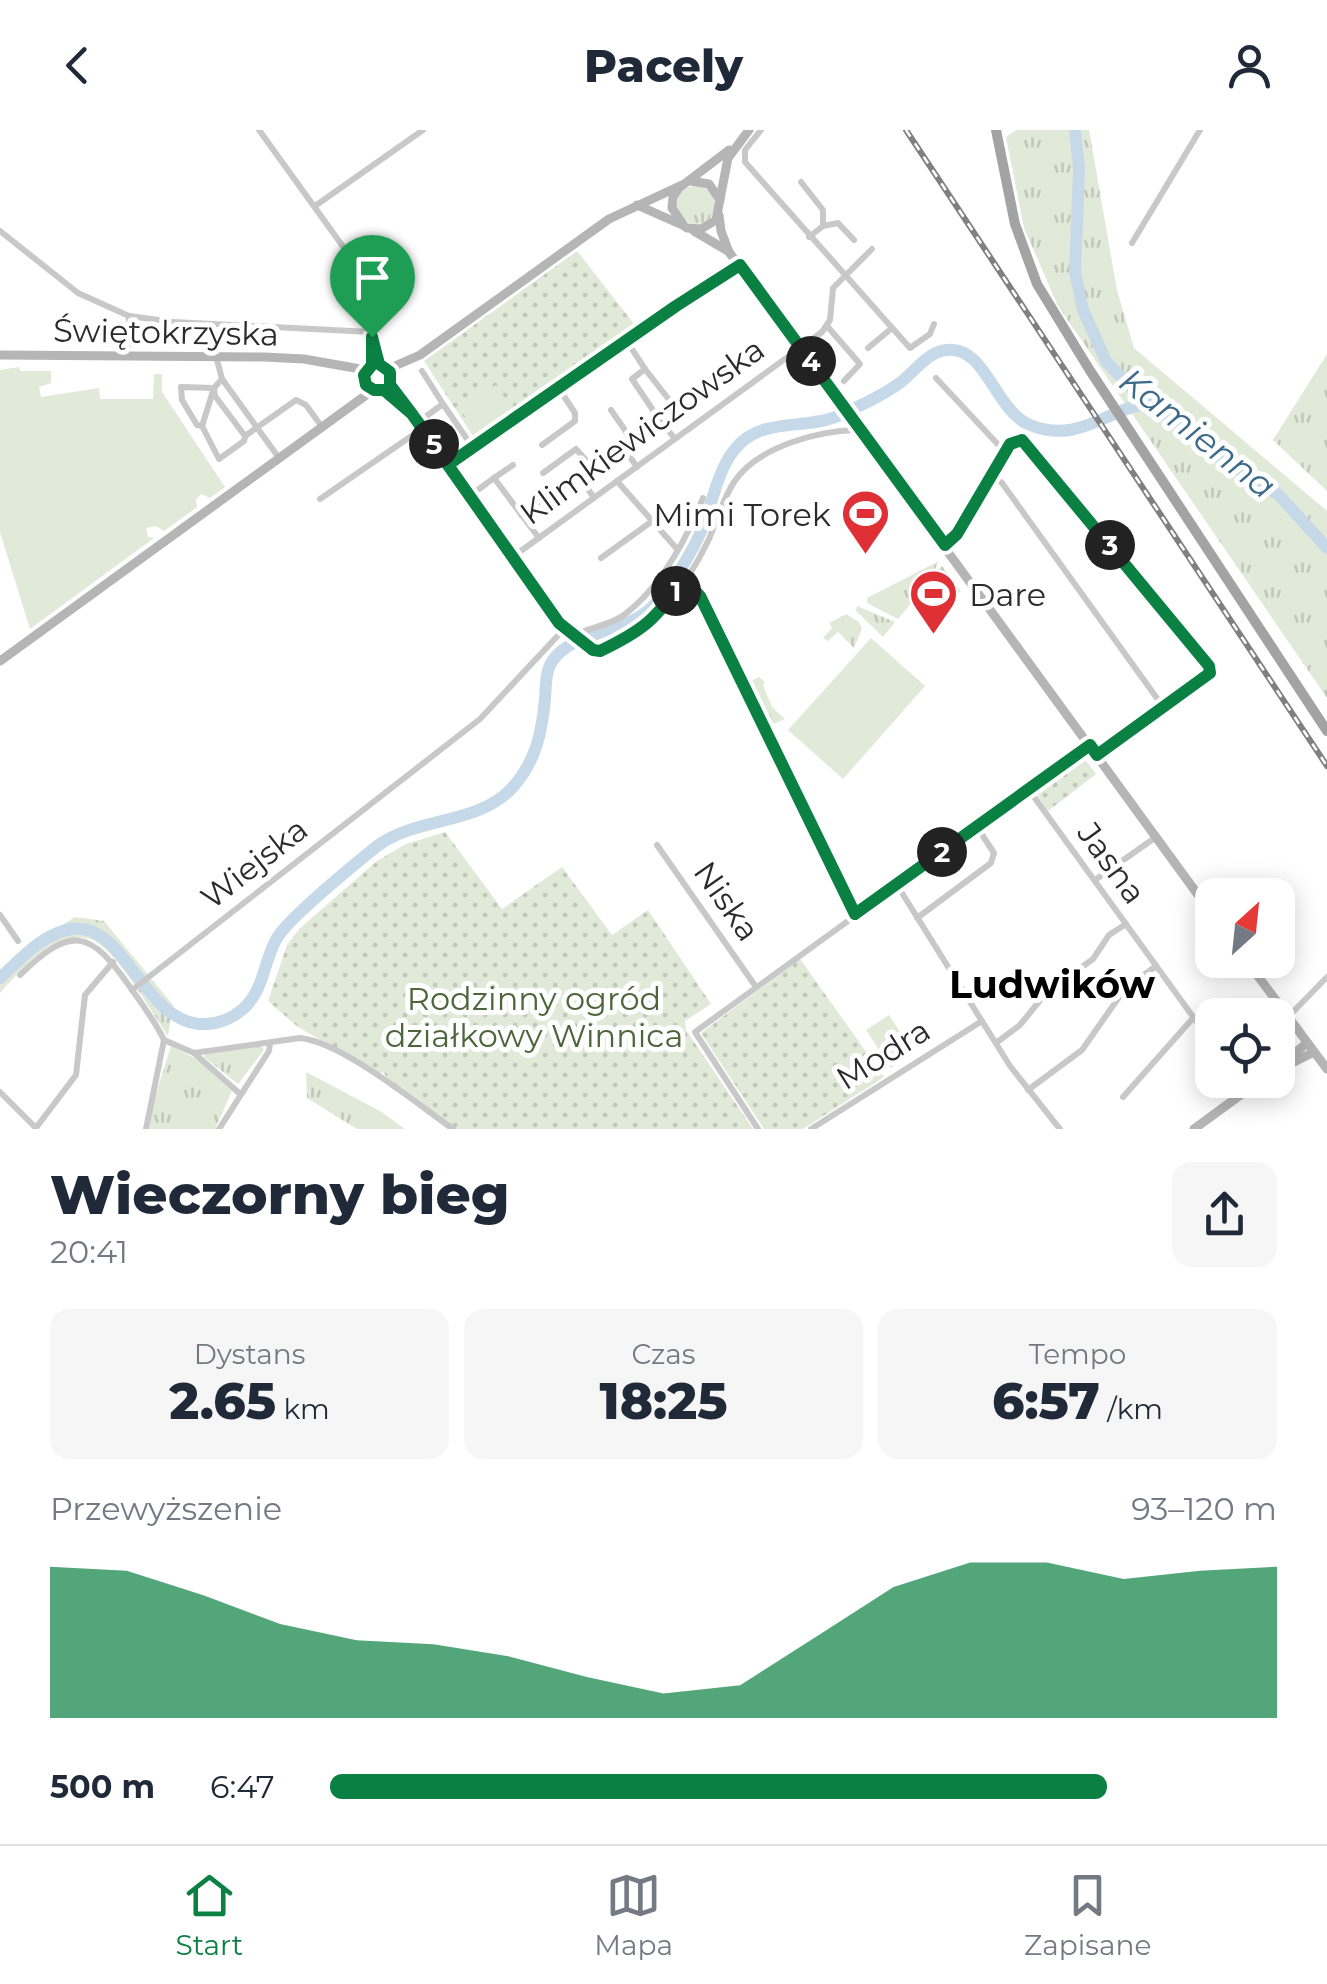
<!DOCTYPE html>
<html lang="pl">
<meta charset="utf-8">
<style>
body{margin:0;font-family:Montserrat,sans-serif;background:#f6f6f7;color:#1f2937;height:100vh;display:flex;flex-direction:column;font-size:38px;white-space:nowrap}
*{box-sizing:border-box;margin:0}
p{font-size:32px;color:#747a83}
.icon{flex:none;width:55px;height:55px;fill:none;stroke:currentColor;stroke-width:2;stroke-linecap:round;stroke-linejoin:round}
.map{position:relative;height:999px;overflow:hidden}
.panel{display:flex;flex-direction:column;background:#fff;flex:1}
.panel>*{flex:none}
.needle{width:65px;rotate:27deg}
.controls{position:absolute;left:1195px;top:748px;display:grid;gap:20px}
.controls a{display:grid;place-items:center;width:100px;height:100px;border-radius:20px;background:#fff;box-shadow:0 5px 25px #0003;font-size:50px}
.pin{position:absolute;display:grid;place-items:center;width:85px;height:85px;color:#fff;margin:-102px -42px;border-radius:50% 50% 50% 0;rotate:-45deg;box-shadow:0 0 10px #0007}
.pin .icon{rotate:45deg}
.km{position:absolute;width:50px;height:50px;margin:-25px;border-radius:50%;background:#222;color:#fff;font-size:28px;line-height:50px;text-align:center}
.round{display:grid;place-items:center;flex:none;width:105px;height:105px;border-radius:20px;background:#f6f6f7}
.overview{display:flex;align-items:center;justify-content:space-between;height:170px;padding:0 50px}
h1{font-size:55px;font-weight:800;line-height:75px}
.metrics{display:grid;grid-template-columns:repeat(3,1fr);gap:15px;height:170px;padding:10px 50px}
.metrics div{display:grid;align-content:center;border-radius:20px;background:#f6f6f7;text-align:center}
.metrics b{font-size:50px;font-weight:800}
.metrics small{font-size:28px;font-weight:400}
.metrics p{font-size:28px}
.chart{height:280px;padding:20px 50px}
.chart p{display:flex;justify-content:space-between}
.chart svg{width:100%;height:180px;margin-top:10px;fill:#0b8043;opacity:.7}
ul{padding:0 50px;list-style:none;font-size:32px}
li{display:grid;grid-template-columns:160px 120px 1fr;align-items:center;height:75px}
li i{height:25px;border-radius:12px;background:#0b8043}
header{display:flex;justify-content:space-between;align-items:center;height:130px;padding:0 50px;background:#fff;font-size:45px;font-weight:800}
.dock{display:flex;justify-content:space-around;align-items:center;height:140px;border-top:2px solid #e0e1e3;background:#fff;font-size:28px;color:#747a83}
.dock a{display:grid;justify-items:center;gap:5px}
.dock .on{color:#0b8043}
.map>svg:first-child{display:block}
.grass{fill:url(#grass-tufts)}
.park{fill:url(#park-dots)}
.pitch{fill:#e1e9d9}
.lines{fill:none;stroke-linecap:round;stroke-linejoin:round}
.river{stroke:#c5d9e9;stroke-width:12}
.street{stroke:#c8c8c8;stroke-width:6}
.secondary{stroke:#b5b5b5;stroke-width:9}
.primary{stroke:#a3a3a3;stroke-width:10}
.rail-casing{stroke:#808080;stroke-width:6}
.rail{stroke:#fff;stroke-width:2.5;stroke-dasharray:8;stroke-linecap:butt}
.route-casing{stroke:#fff;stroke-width:20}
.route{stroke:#0b8043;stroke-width:12}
.labels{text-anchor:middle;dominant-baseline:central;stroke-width:10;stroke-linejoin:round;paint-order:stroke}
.street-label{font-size:32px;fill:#2b2b2b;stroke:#fff}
.poi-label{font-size:32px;fill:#2b2b2b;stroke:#fff;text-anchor:end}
.park-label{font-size:32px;fill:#4d653b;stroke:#fff}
.water-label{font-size:35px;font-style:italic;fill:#3d698a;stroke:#fff}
.quarter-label{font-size:38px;font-weight:bold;fill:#000;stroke:#fff}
</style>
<header><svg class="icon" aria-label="back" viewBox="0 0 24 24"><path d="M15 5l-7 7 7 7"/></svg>Pacely<svg class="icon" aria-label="person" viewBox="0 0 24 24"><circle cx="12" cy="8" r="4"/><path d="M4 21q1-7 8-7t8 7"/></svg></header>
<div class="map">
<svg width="1327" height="999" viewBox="0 0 1327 999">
<defs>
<pattern id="grass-tufts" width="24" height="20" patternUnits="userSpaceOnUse" patternTransform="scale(2.5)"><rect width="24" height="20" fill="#e1e9d9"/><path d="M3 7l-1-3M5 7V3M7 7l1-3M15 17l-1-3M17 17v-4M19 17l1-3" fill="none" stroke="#c1c8ba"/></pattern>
<pattern id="park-dots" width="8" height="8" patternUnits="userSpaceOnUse" patternTransform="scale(2.5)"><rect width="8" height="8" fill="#e1e9d9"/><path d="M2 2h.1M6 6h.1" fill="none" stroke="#c1c8ba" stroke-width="1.8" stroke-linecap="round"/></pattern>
</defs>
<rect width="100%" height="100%" fill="#fff"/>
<g class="grass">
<path d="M1016 0H1089L1117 160 1134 218 1327 381V568L1058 176 1024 98 1006 7Z"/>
<circle cx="696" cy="75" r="19"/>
<path d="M1327 224V361L1273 310Z"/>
<path d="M939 431C931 450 914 470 898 489L867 473V468Z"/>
<path d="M942 436 961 461 945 474 934 459 933 444Z"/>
<path d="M857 476 895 492 883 507 856 481Z"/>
<path d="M846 484 859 492 862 499 854 518 838 502 828 511 823 508 832 498 829 493Z"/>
<path d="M759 547 765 552 763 555 772 577 785 589 771 595 751 551Z"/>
<path d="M75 787 104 791 173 875 168 906C152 883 115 817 90 809 72 803 53 815 39 824 24 835 12 850 0 863V842L25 818Z"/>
<path d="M171 916 198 930 232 961 215 999H149L154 970Z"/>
<path d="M261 916 264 920 238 954 204 927 205 924Z"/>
<path d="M306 942 380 981 405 999H357L307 968Z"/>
</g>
<g class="park">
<path d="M577 121 635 195 473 306 424 231Z"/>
<path d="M1082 625 1096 644 1048 681 1038 666 1039 659Z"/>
<path d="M445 702 502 779 562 737 612 805 648 780 711 874 685 891 686 900 753 999H457L391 953 383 942 379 944 298 897 268 871 287 815 299 799 377 731 406 714Z"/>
<path d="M800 829 884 947 803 999H764L701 903Z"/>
</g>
<g class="pitch">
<path d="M19 237 20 241H51V253L39 257 41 267 99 258 100 269H153L154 244H162V262L225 357 210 368 201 364 196 370 197 377 164 401 156 396 146 398 148 407 154 408 30 499 0 402V240Z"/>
<path d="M496 255 511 277 475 301 460 279Z"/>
<path d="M871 508 925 556 843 649 788 600Z"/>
<path d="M889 885 914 923 891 938 866 900Z"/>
</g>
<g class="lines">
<g class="river">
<path d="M1075 0 1079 39 1075 142 1083 180 1106 231 1128 255 1211 323 1278 364 1327 418"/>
<path d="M0 848C21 829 42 804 71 799 125 791 141 888 199 894 216 895 230 890 243 879 265 859 263 832 277 808 289 788 355 734 376 717 416 686 478 696 513 657 536 631 542 602 545 569 546 557 545 541 553 530 574 501 623 504 650 479 669 462 696 416 705 392 713 369 719 338 735 319 760 287 805 300 838 286 858 277 884 265 901 252 915 241 928 222 946 220 985 214 995 281 1030 295 1079 315 1107 278 1151 273"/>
</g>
<g class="street">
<path d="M259 0 357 136C369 168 371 201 372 235"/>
<path d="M761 0 745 20V32L910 218 930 204 934 194"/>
<path d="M801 52 823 80V96L809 107"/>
<path d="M315 76 423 0"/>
<path d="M823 96 838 93 854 110"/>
<path d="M0 101 78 163 129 186 174 192 371 202"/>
<path d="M1132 113 1200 0"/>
<path d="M827 196 860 234 844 251"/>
<path d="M373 208 379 234"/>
<path d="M626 210 645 239 632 249 657 286"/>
<path d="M868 218 892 198"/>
<path d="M127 226 129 186"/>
<path d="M216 226 222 249 279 328"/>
<path d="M645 239 681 285 666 297"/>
<path d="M422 241 443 274"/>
<path d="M936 248 1005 322"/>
<path d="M222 249 214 258 202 296 219 329 244 311 245 307"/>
<path d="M389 255 505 412 559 493 596 521C648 508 687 456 709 409 717 390 723 369 734 352 758 316 820 300 860 300"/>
<path d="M384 260 407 280"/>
<path d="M611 280 629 306"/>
<path d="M418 292 443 274 467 309"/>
<path d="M202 296 197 295 182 270 181 257 214 258 215 266 245 306 296 270 306 275 322 297"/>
<path d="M620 313 637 337"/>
<path d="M542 315 575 291V283L558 257"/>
<path d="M449 335 662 186 739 136"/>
<path d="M513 335 494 348 539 408"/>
<path d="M992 346 1002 353 1164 578"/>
<path d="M617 351 677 419"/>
<path d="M479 359 494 348"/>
<path d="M594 368 578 344 657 286 675 309"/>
<path d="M320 369 423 298"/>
<path d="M521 385 578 344 585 329 576 319 543 343"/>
<path d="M945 415 957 404 1010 314 1022 310 1209 536 1211 542 1207 547 1097 625"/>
<path d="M514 426 822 202 830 190 833 158 872 119"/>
<path d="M601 428 651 392"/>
<path d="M683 449 708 479 855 784"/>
<path d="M573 506C588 497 609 496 624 485 660 458 686 410 703 368"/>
<path d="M1029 660 1212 913"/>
<path d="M657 715 756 857"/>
<path d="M1095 750 1156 707"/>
<path d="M897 755 1010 936 1060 999"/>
<path d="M0 785 18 811"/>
<path d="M917 788 991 733 994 723 977 697"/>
<path d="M20 845C72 794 91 801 130 857 142 874 155 891 164 910L146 999"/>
<path d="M132 860 480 589 564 499"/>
<path d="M1288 887 1327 847"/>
<path d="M164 910 194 923 239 963"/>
<path d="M996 913 1020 895 1046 863 1093 829 1109 805 1126 794"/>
<path d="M194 923 300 908C342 912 417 974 453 999"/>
<path d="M1239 950 1247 960"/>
<path d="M1028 960 1082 920 1124 860 1156 836"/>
<path d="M0 962 36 998"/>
<path d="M1123 967 1194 887"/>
<path d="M35 999 76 945 85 865 113 832"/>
<path d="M219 999 269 921 270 913"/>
<path d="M758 999 695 902 1089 616"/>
<path d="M811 999 982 891"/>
</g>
<g class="secondary">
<path d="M691 51 709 54 720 70"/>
<path d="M637 75 680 94"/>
<path d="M719 85 721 101 729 122 1212 784"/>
<path d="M684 96 672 78 673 67 679 58 729 20"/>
<path d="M687 98 701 99 716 90 728 28 749 0"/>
<path d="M694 101 728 121"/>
<path d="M0 225 264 227 304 229 366 240"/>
<circle cx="378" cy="247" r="14"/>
<path d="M388 239 420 225 609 89 682 55"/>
<path d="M0 531 373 260"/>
<path d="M1246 830 1327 939"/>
<path d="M1278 937 1307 913"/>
<path d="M1278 940 1314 922"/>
<path d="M1194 999 1261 950"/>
</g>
<path class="primary" d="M996 0 1015 94 1037 154 1089 239 1327 601"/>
<defs>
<path id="rail" d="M906 0 1327 636"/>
</defs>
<use href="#rail" class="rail-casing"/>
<use href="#rail" class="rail"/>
</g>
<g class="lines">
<defs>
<path id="route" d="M372 207 379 234 390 242V255L412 284 559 493 593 520 600 521C644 500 656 489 684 449L700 466 855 784 1090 615 1097 625 1210 543 1209 536 1022 310 1010 314 957 404 945 415 740 135 676 176 449 334 412 284 384 260H374L366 255 364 245 372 235V207"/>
</defs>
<use href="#route" class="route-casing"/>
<use href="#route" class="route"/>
</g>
<defs>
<symbol id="stadium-pin" viewBox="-11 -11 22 30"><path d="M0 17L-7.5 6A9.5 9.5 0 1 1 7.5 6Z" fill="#df3035" stroke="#fff"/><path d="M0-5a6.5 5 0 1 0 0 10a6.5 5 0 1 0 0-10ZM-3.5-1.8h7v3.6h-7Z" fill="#fff"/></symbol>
</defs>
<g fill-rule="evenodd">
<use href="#stadium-pin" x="838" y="356" width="55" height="75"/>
<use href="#stadium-pin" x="906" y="436" width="55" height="75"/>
</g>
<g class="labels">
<g class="street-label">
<text transform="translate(166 202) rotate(1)">Świętokrzyska</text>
<text transform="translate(642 301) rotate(-36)">Klimkiewiczowska</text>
<text transform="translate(254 733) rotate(-38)">Wiejska</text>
<text transform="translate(1112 733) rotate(54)">Jasna</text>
<text transform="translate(727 771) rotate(55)">Niska</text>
<text transform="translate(883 924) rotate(-32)">Modra</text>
</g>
<g class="poi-label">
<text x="831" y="384">Mimi Torek</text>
<text x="969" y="464" text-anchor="start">Dare</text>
</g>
<g class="park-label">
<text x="534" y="868">Rodzinny ogród<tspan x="534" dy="37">działkowy Winnica</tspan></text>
</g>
<g class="water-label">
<text transform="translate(1198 303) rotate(38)">Kamienna</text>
</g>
<g class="quarter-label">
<text x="1052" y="854">Ludwików</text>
</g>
</g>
</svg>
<div class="controls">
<a><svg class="needle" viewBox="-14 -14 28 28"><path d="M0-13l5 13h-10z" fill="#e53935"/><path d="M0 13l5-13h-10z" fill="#747a83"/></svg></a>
<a><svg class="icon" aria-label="locate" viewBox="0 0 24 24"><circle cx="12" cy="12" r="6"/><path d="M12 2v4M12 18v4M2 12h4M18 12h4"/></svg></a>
</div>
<div class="pin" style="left:372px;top:207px;background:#1e9e55"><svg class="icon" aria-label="arrive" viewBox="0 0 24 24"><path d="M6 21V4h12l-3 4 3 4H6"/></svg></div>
<b class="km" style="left:676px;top:461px">1</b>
<b class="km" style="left:942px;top:722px">2</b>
<b class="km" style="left:1110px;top:415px">3</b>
<b class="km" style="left:811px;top:231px">4</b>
<b class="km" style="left:434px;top:314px">5</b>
</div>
<section class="panel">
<div class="overview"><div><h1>Wieczorny bieg</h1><p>20:41</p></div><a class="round"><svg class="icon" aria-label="share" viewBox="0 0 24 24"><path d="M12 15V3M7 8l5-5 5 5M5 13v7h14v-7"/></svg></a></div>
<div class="metrics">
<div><p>Dystans</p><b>2.65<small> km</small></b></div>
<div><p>Czas</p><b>18:25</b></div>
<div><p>Tempo</p><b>6:57<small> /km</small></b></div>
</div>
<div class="chart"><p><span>Przewyższenie</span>93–120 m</p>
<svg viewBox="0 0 160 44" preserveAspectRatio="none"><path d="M0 44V7L10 8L20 14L30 21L40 25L50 26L60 29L70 34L80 38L90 36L100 24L110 12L120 6L130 6L140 10L150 8L160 7V44z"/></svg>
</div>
<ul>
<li><b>500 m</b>6:47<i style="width:82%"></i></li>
</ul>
</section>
<nav class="dock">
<a class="on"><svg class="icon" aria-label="home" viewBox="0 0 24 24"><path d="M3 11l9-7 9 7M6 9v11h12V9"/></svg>Start</a>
<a><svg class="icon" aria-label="map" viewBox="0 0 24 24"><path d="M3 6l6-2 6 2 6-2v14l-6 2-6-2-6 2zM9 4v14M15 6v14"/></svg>Mapa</a>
<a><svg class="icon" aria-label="saved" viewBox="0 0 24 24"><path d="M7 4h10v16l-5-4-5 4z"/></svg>Zapisane</a>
</nav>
